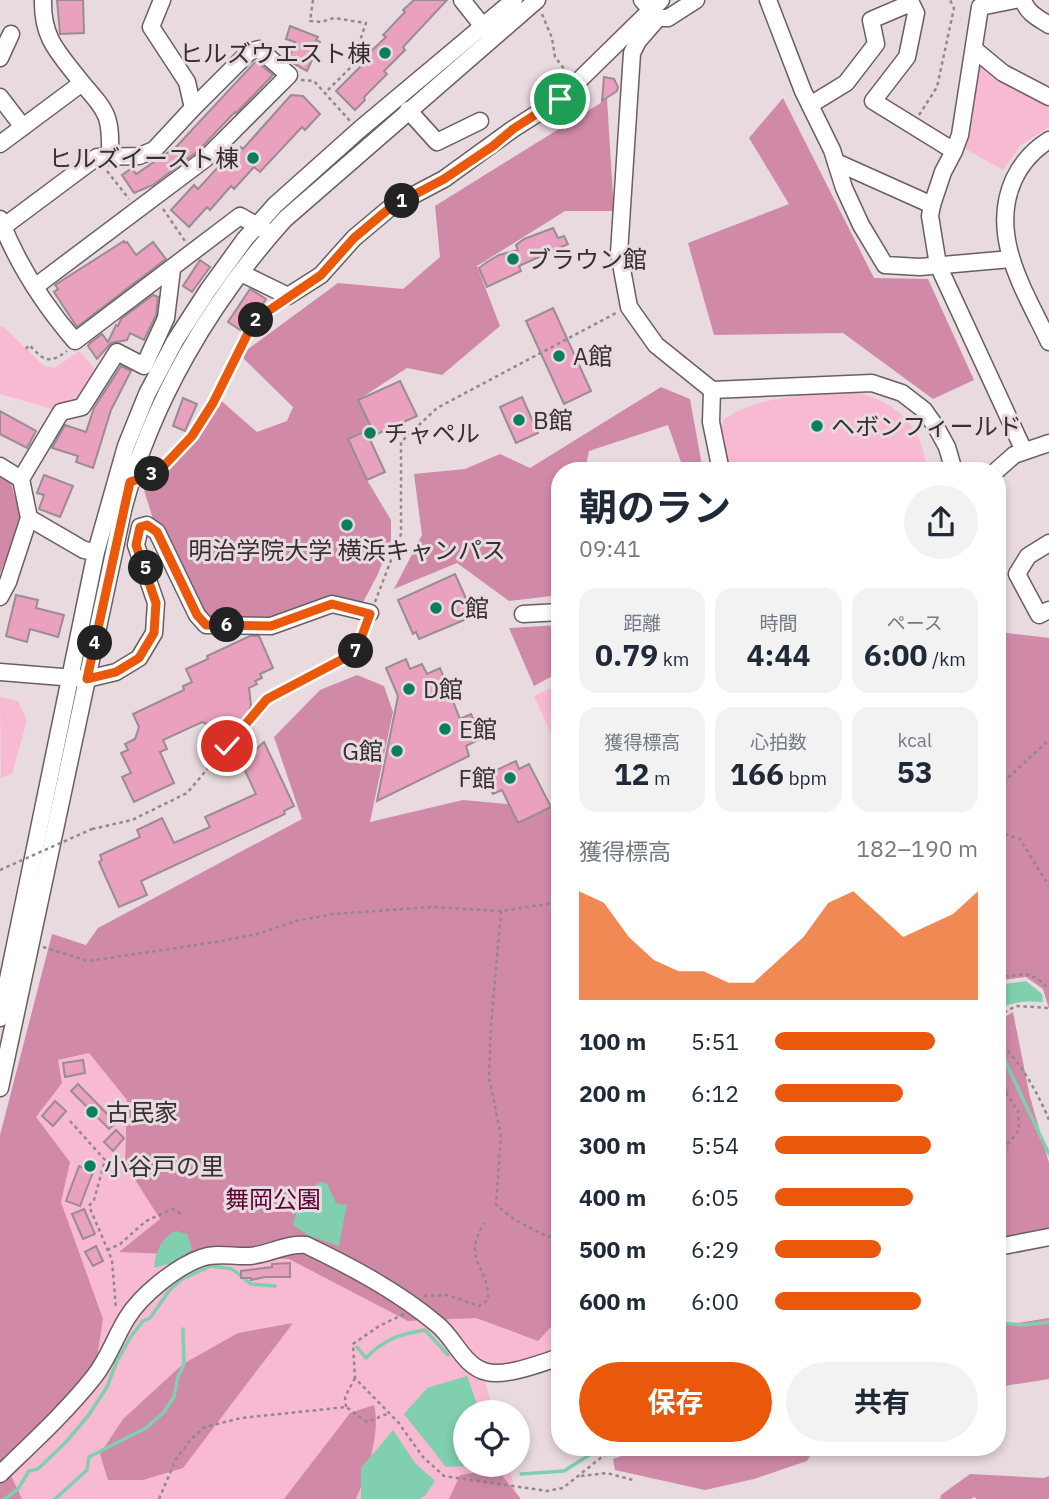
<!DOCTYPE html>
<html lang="ja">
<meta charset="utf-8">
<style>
body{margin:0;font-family:"IBM Plex Sans","Noto Sans JP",sans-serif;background:#f2f2f3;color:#1f2937;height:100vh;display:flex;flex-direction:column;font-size:26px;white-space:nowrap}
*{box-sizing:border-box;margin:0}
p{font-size:23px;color:#747a83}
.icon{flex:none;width:38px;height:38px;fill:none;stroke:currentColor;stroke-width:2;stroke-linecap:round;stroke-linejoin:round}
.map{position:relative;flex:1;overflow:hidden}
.sheet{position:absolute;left:551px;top:462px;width:455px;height:994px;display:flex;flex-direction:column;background:#fff;border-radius:28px;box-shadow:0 4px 10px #0003}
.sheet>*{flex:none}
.buttons{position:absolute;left:453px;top:1400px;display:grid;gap:14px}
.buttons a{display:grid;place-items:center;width:77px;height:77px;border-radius:50%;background:#fff;box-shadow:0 4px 10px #0003;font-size:35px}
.pin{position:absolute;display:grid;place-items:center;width:60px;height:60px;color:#fff;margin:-30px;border:4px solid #fff;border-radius:50%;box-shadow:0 2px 7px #0007}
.km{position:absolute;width:35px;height:35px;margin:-18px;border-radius:50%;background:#222;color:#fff;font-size:19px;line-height:35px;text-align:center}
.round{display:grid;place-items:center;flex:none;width:74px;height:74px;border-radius:37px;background:#f2f2f3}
.overview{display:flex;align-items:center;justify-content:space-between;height:119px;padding:0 28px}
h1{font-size:38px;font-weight:700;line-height:52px}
.stats{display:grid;grid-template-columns:repeat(3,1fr);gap:10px;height:119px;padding:7px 28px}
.stats div{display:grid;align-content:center;border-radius:18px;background:#f2f2f3;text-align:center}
.stats b{font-size:30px;font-weight:700}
.stats small{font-size:19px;font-weight:400}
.stats p{font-size:19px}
.chart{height:196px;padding:14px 28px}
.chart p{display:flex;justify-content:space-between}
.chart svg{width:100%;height:126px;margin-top:7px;fill:#ea580c;opacity:.7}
.cta{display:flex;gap:14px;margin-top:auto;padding:14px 28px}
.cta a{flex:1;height:80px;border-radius:42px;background:#ea580c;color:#fff;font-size:28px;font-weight:700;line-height:80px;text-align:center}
.cta a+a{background:#f2f2f3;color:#1f2937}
ul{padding:0 28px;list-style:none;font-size:23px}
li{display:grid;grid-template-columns:112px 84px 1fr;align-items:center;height:52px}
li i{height:18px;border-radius:9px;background:#ea580c}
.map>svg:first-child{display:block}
.green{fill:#f8bad3}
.forest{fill:#d08aa8}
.water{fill:#80cfae}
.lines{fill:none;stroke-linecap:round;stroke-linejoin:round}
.stream{stroke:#80cfae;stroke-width:3.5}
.building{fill:#e9a1bf;stroke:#9a8c91;stroke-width:2}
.minor-casing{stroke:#6a5e63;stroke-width:19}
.path{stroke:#92888c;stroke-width:2.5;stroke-dasharray:3.5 3.5;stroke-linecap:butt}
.minor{stroke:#fff;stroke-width:16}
.path-bridge{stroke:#92888c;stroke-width:2.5;stroke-dasharray:3.5 3.5;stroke-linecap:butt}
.route-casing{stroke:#fff;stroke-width:14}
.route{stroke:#ea580c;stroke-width:9}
.poi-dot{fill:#0b7f5d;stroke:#e8dadf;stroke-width:2.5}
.labels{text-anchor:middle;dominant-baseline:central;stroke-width:6;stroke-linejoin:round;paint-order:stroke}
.poi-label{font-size:24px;fill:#353032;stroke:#e8dadf;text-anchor:start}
.park-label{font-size:24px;fill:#580234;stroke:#e8dadf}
</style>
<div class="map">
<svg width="1049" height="1499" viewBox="0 0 1049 1499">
<rect width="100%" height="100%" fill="#e8dadf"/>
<g class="green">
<path d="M983 60 1049 102V127L1021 145 1003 170 962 147 976 63Z"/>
<path d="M3 326 44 366 55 368 79 351 95 369 79 404 56 410 0 394V327Z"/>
<path d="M856 392C880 398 903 410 916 433 922 443 925 459 928 471H729L721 434 723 420C762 393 811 396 856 392Z"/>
<path d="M560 684V753L534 696Z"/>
<path d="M0 697 18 701 27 721 12 773 1 778Z"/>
<path d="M560 874V1353L483 1375 494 1412H466V1465H508L515 1490 503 1499H0V1153L99 949Z"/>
</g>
<g class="forest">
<path d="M783 98 874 278 928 279 974 380 933 399 843 333 714 335 688 243 789 204 749 138Z"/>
<path d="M607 99 614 211H565L477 266 500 326 442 375 407 368 358 400 371 428 348 439 367 480 391 520V541L378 574 359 610 332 604 271 626 206 625 157 532 144 490C177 466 201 434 218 398L257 432 287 421 293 407 240 355 338 283 403 289 440 257 435 206Z"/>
<path d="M661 387 690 399 703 471H684L668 425 589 451 585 471H560V595L509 601 457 563 394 589 422 535 414 474 465 469 500 454 530 468Z"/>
<path d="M0 476 11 483 21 519 0 574Z"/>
<path d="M560 625V672L534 686 509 628Z"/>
<path d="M998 632 1049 638V1009L1043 989 1026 977 1003 980 998 973Z"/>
<path d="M357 675 384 686 393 712 370 822 463 800 560 809V1317L538 1341 476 1318 408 1321 289 1259 119 1252 160 1219 125 1164 127 1100 89 1053 58 1060 62 1083 36 1117 70 1162 61 1202 103 1319 94 1377 7 1467 22 1499H0V1135L52 934 86 945 98 928 302 819 274 737 320 690Z"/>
<path d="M1013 1012 1030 1097 1049 1163V1233L998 1247V1021Z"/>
<path d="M1049 1318V1379L998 1387V1326Z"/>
<path d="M293 1323 183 1468 143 1480H108L100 1454 123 1419 183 1364 238 1333Z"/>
<path d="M374 1405C381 1431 367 1474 356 1499H284L350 1413Z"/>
<path d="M648 1447H816L807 1461 754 1479 705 1490 615 1470 613 1459Z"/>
<path d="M497 1469 521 1499H449L460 1475Z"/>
<path d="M970 1474 1044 1478 1049 1476V1499H977L974 1497 971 1499H940L941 1495Z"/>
</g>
<g class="water">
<path d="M1026 981 1042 994 1043 1002C1026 1001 1013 1001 998 1010V985Z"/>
<path d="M321 1182 327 1183 336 1203 342 1205 347 1203 339 1246 308 1235 293 1225C298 1206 301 1191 321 1182Z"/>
<path d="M176 1231 187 1234 192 1249 176 1262 154 1268C155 1253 161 1237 176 1231Z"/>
<path d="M467 1376 480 1412H466V1465H491L446 1467 404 1414 427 1388Z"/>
<path d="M393 1430 415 1463 435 1481 425 1496 419 1499H361V1468Z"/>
</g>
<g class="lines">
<g class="stream">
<path d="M998 1046 1049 1154"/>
<path d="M998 1323 1024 1325 1049 1322"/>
<path d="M357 1347 366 1358C384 1339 400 1334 425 1330L448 1355"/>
<path d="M610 1447 627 1450 635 1447"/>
<path d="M521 1474 564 1471 602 1447"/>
<path d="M5 1499 18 1489 29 1471 38 1469 66 1442 88 1416 107 1387 117 1361 130 1338 143 1321 150 1318 169 1291 182 1279 211 1266 232 1269 251 1284 275 1286"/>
<path d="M55 1499 87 1470 89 1457 146 1428 164 1412 174 1397 178 1376 184 1365 183 1329"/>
</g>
</g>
<g class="building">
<path d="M57 0H83L84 33 60 34Z"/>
<path d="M414 0H447L403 47 405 50 384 71 387 74 364 97 365 100 355 110 336 91 367 60 365 57 386 37 383 35 405 12 403 10Z"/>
<path d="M290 26 318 37 316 40 320 42 307 71 288 60 295 42 286 39Z"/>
<path d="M256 61 273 75 236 113 235 112 198 151 153 185 134 193 122 175 132 168 136 174 176 147Z"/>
<path d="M604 77 614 79 618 87 617 91 602 101Z"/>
<path d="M291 95 303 96 320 114 305 130 302 127 260 172 254 167 234 189 231 186 210 210 207 207 189 227 171 210 194 185 198 189 218 167 221 169 241 147 243 149Z"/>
<path d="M553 228 558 238 564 236 568 244 519 266 521 271 487 287 479 268 487 262 499 255 518 250 516 245 524 239Z"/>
<path d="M124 241 125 243 127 242 136 255 153 242 166 259 77 327 54 292 58 289 55 285Z"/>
<path d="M200 260 210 267 192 292 183 286Z"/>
<path d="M250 289 266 299 258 311 256 309 242 331 228 322Z"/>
<path d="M153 295 158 297 156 315 144 340 130 333 127 340 111 343 97 359 88 346 89 344 102 334 108 342 116 325 118 326 121 319Z"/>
<path d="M553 308 591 391 564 404 526 321Z"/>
<path d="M121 366 131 371 111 410 93 468 76 462 78 456 52 448 65 425 86 432 94 408Z"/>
<path d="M400 381 417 416 375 435 358 400Z"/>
<path d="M522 397 538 433 516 443 500 407Z"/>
<path d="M183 398 197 404 185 431 173 426Z"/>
<path d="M0 411 36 431 27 448 0 434Z"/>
<path d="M366 431 385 472 367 480 348 439Z"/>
<path d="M44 475 73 486 60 517 39 509 44 495 37 493Z"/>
<path d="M455 574 474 616 419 639 416 632 413 634 398 600Z"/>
<path d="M16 595 38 600 36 608 64 615 58 637 30 629 27 642 6 636Z"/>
<path d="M250 636H259L273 668 260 674 262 678 255 681 257 684 249 688 251 705 248 714 236 726 219 729 202 722 163 740 167 749 160 752 174 783 134 802 122 777 131 773 121 753 128 750 125 744 135 739 139 727 133 714 184 690 183 686 192 682 186 669 208 659 207 656Z"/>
<path d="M406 659 410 669 422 664 427 674 440 668 460 719 471 714 482 738 466 746 469 756 377 801 398 696 386 668Z"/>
<path d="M264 742 294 806 284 811 285 814 141 881 147 895 119 907 99 862 102 860 100 855 140 837 137 830 162 818 174 843 210 827 205 817 256 794 239 758 254 751Z"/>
<path d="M516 761 519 769 529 764 551 807 518 823 502 790 493 794 488 783 493 781 490 773Z"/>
<path d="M83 1060 85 1073 65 1077 63 1063Z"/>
<path d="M78 1084 116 1123 109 1129 71 1091Z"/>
<path d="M55 1101 66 1111 53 1126 42 1116Z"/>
<path d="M116 1130 124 1138 113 1151 104 1142Z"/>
<path d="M79 1166 93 1172 80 1206 66 1201Z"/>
<path d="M84 1209 95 1234 83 1239 72 1214Z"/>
<path d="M96 1246 103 1261 93 1266 85 1252Z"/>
<path d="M290 1263V1277H265L251 1280V1278H241V1271L272 1267V1264Z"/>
</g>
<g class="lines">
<defs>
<g id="minor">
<path d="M462 0 489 34"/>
<path d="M642 0 658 18H668L696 0"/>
<path d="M768 0 803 91 832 150 844 188 861 225 885 265 920 267 1011 259"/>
<path d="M1023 0C1027 13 1038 18 1049 25"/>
<path d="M658 18 638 41 632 53 619 253 629 307 656 345 712 390 872 383 902 393 924 410 936 427 947 447 954 471"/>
<path d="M974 49 1003 73 1049 97"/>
<path d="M0 58 11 34"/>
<path d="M82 83C108 113 111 116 110 156"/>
<path d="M0 97 23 127"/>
<path d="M810 105 846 83 876 44 871 20 911 3 916 13 907 57 873 101 954 151 943 172 932 205 836 162"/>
<path d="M408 110 437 142 480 121"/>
<path d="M1049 140C1033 150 1022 162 1014 179 988 236 1025 291 1049 342"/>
<path d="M0 144 82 83C60 54 42 40 43 0"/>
<path d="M954 151 960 135 980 7 1015 0"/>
<path d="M932 205 930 216 938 265 1024 451"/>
<path d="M0 219C17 263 44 305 75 341L240 216 265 230"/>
<path d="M3 227 97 157 139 156 154 150 193 108"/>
<path d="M241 273 288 296 321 275 354 238 391 207 444 179 513 129 560 99 661 0"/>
<path d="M36 286 205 159 289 75 259 49 249 52 193 108 187 82 151 27 162 0"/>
<path d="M712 390 711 422 721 471"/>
<path d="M0 466 21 479"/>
<path d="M996 471 1014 455 1049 443"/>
<path d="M29 518 84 550 96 552"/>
<path d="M1049 543 1028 556 1017 574 1039 615 1049 610"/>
<path d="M0 597 8 582 29 518 21 479 61 412 82 407 117 352 144 366 166 318 172 269"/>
<path d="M523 614 560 612"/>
<path d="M0 672 87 679 116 672 139 658 154 633 156 603 136 545 140 527 147 525 157 532 197 615 206 625 271 626 332 604 370 613"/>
<path d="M0 1018 96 552 126 446 147 394 175 341 208 290 245 239 275 205 359 130 514 0"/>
<path d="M0 1088 123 510C151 402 211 301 285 219L537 0"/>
<path d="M998 1247 1049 1237"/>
<path d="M0 1474C32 1443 65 1413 93 1378 108 1360 115 1337 127 1318 141 1295 176 1267 201 1258 217 1252 233 1257 249 1256 268 1255 286 1243 306 1245 352 1267 399 1292 438 1325 455 1339 464 1367 487 1372 506 1377 541 1363 560 1357"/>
</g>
</defs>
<use href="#minor" class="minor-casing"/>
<g class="path">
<path d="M313 0 310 21 321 22 334 18 366 23 351 67 325 93"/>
<path d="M542 14 552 38 555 57 568 74"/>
<path d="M301 80 314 81 350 121"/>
<path d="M919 115 937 87 954 8 950 0"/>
<path d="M107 171 129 199"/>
<path d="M163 209 185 241"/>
<path d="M26 349 29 345C44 360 48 365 67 351"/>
<path d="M146 476C188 462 219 392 237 354 243 342 249 327 259 317 264 312 271 309 276 305"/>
<path d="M375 602 401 534V442L437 408 616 313"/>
<path d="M998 787 1049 740"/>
<path d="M92 829 132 820 187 793 267 699 356 652 365 627"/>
<path d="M998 832 1020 839 1049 886"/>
<path d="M501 911 491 1026 489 1077 501 1136 496 1205 515 1220 548 1237 560 1232"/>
<path d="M43 947 88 961 216 942 257 934 296 921 333 914 431 907 501 911 560 902"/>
<path d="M998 976C1025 978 1024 965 1049 989"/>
<path d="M998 1016 1016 1006 1049 1008"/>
<path d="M998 1041C1019 1059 1039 1095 1049 1120"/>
<path d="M998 1081 1018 1111 1019 1130 1007 1145 998 1149"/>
<path d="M70 1121 105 1160 94 1200 89 1206 112 1260 116 1309"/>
<path d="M107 1250 120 1244 146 1221 172 1209 184 1215"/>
<path d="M424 1296 447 1295 479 1306 488 1300C489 1264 461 1262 484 1223"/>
<path d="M404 1314 379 1326 353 1344 355 1378 398 1422 423 1457 444 1476 547 1491 563 1488 603 1456 626 1447"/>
<path d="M346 1407 345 1397 355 1378"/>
<path d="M581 1476 607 1473 633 1480"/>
<path d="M159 1499 176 1459 191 1439 205 1427 241 1418 346 1407 367 1422 387 1414"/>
</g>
<use href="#minor" class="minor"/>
<path class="path-bridge" d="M0 870 92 829"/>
</g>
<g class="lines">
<defs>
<path id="route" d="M227 746 267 699 356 652 370 614 332 604 271 626 206 625 197 615 157 532 147 525 140 527 136 545 156 603 154 633 139 658 116 672 87 679 130 482 157 473 192 436 213 403 250 329 258 318 321 275 354 238 391 207 444 179 493 146 513 129 560 99"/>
</defs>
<use href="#route" class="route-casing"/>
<use href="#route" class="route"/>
</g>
<g class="poi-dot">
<circle cx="385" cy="53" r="7"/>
<circle cx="253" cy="158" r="7"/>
<circle cx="513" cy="259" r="7"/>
<circle cx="559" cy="356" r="7"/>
<circle cx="519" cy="420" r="7"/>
<circle cx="817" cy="426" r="7"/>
<circle cx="370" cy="433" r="7"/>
<circle cx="347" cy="525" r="7"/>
<circle cx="436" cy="608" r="7"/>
<circle cx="409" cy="689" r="7"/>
<circle cx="445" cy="729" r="7"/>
<circle cx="397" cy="751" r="7"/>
<circle cx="510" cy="778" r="7"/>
<circle cx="92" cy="1112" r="7"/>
<circle cx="90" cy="1166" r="7"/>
</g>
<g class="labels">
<g class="poi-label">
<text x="371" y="53" text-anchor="end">ヒルズウエスト棟</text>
<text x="239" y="158" text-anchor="end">ヒルズイースト棟</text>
<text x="527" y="259">ブラウン館</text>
<text x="573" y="356">A館</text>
<text x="533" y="420">B館</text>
<text x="831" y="426">ヘボンフィールド</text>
<text x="384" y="433">チャペル</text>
<text x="347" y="550" text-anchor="middle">明治学院大学 横浜キャンパス</text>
<text x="450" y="608">C館</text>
<text x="423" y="689">D館</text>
<text x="459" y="729">E館</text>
<text x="383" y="751" text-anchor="end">G館</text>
<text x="496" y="778" text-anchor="end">F館</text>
<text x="106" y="1112">古民家</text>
<text x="104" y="1166">小谷戸の里</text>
</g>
<g class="park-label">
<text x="273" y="1199">舞岡公園</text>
</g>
</g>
</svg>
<div class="buttons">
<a><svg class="icon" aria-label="locate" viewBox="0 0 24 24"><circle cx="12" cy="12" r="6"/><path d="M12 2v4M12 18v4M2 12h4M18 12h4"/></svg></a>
</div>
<div class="pin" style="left:560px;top:99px;background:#1e9e55"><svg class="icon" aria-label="arrive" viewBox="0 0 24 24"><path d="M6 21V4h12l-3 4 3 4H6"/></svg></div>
<div class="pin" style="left:227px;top:746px;background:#d93025"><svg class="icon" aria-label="check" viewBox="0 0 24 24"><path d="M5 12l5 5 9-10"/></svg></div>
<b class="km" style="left:402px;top:201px">1</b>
<b class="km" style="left:256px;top:320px">2</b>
<b class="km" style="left:152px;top:474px">3</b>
<b class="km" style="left:95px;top:643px">4</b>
<b class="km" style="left:146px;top:568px">5</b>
<b class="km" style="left:227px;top:625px">6</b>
<b class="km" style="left:356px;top:651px">7</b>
<section class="sheet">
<div class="overview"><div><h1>朝のラン</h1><p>09:41</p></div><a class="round"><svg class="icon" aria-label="share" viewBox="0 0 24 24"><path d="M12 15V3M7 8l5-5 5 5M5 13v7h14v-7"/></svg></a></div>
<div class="stats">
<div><p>距離</p><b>0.79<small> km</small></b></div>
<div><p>時間</p><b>4:44</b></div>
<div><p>ペース</p><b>6:00<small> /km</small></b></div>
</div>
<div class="stats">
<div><p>獲得標高</p><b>12<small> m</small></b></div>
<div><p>心拍数</p><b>166<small> bpm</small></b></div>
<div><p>kcal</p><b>53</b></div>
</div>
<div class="chart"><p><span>獲得標高</span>182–190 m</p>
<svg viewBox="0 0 160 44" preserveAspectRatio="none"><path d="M0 44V6L10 10L20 22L30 30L40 34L50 34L60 38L70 38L80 30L90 22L100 10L110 6L120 14L130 22L140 18L150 14L160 6V44z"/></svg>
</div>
<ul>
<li><b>100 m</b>5:51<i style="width:79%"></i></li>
<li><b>200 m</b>6:12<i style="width:63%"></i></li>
<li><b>300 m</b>5:54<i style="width:77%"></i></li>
<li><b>400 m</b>6:05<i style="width:68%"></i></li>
<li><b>500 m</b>6:29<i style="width:52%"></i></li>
<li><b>600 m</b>6:00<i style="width:72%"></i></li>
</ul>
<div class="cta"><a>保存</a><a>共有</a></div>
</section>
</div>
